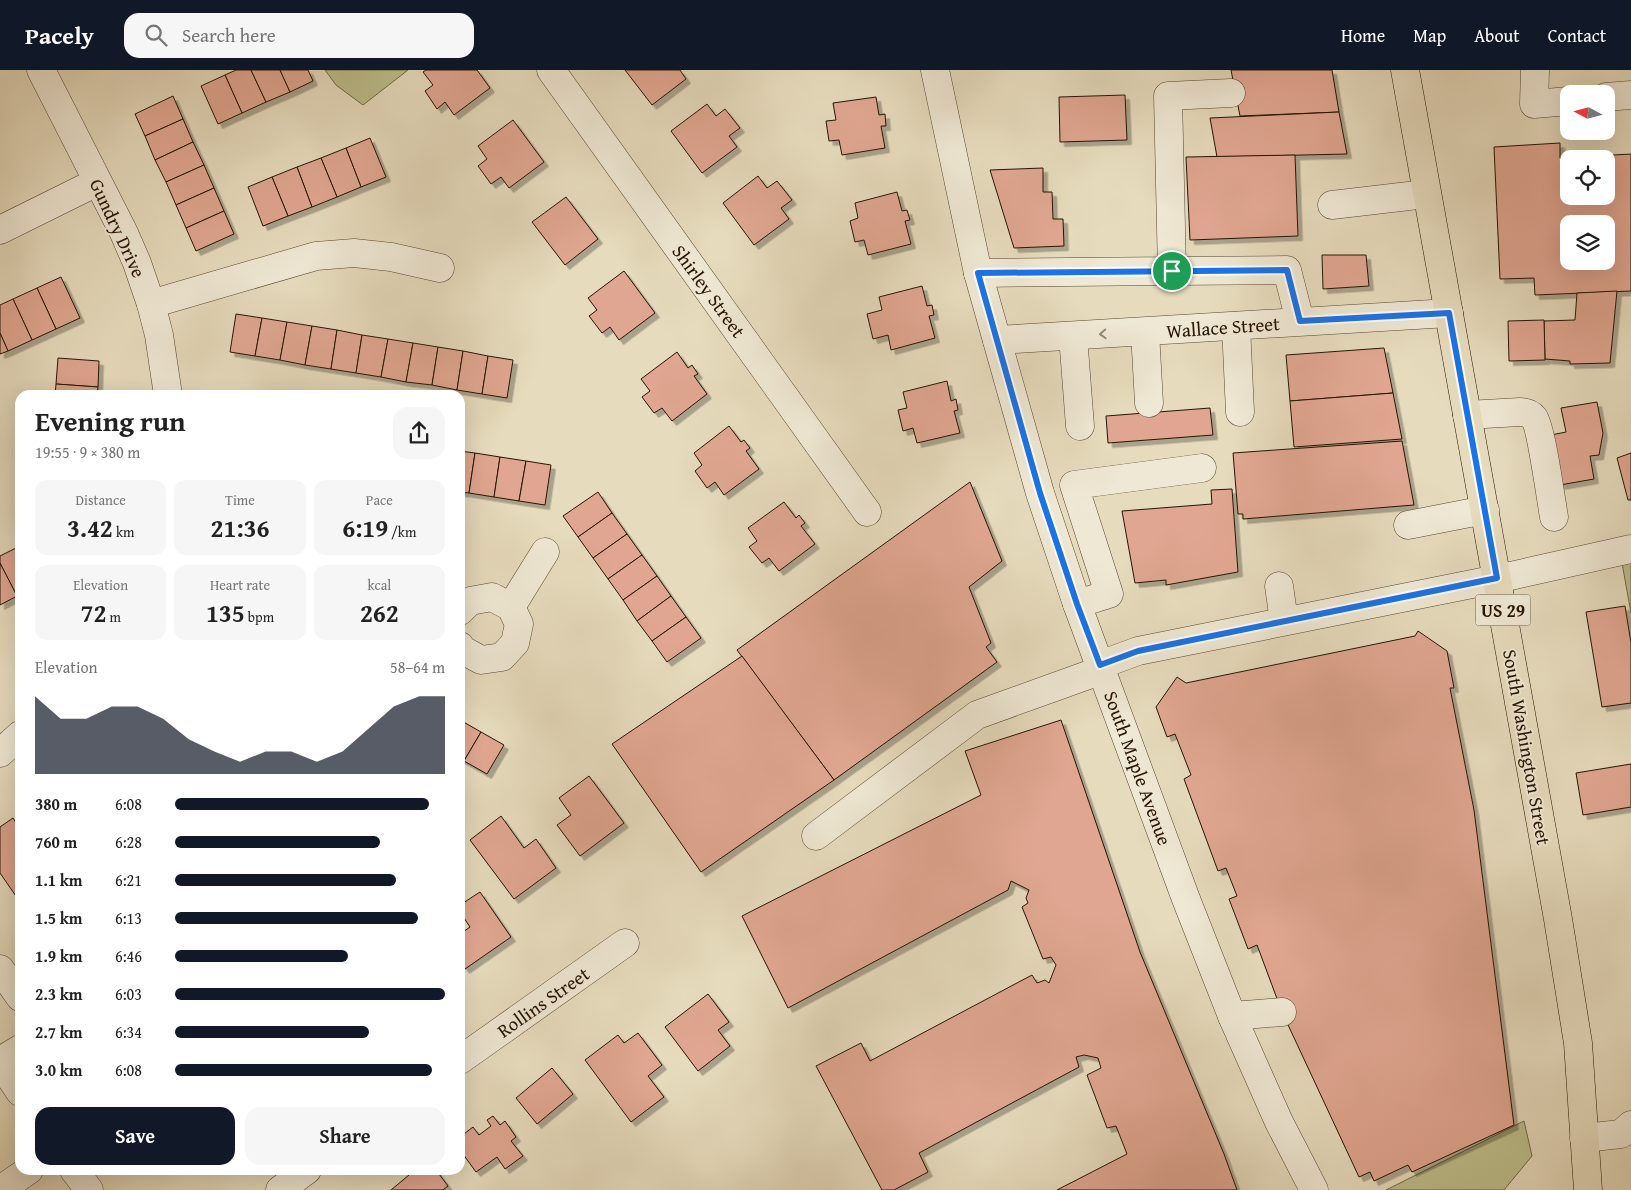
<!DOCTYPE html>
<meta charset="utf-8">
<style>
body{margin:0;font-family:"Gentium Book Plus",serif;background:#f6f6f6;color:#222;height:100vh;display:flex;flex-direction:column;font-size:19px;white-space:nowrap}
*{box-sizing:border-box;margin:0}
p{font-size:16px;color:#767676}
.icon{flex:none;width:28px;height:28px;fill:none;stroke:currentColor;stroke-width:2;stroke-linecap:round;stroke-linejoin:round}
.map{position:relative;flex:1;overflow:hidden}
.sheet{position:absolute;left:15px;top:320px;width:450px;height:785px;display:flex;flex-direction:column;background:#fff;border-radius:15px;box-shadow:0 5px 20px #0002}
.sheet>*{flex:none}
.needle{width:32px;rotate:277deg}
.controls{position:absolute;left:1560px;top:15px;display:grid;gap:10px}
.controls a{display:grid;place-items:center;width:55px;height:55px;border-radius:10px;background:#fff;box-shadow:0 5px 20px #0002;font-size:25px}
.pin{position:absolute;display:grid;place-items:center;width:42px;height:42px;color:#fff;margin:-21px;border:2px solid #fff;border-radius:50%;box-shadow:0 1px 5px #0007}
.round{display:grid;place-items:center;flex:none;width:52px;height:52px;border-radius:15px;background:#f6f6f6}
.head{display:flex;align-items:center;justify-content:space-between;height:85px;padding:0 20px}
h1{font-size:28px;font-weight:700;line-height:38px}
.figures{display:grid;grid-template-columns:repeat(3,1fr);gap:8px;height:85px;padding:5px 20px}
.figures div{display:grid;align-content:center;border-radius:12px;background:#f6f6f6;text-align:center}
.figures b{font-size:25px;font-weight:700}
.figures small{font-size:14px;font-weight:400}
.figures p{font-size:14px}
.chart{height:140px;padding:10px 20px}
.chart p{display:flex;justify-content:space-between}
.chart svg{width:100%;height:90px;margin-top:5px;fill:#111827;opacity:.7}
.action{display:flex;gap:10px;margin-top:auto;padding:10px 20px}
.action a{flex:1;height:58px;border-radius:15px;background:#111827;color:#fff;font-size:20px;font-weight:700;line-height:58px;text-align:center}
.action a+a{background:#f6f6f6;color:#222}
ul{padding:0 20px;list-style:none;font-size:16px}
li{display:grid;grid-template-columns:80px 60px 1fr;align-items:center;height:38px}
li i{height:12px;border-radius:6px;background:#111827}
header{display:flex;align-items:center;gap:30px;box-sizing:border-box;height:70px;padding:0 25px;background:#111827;color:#fff}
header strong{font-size:24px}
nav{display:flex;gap:28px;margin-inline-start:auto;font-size:18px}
.search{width:350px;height:45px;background:#f6f6f6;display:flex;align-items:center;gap:12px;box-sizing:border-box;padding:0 18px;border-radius:15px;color:#767676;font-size:19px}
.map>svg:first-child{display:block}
.green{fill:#bdbe8c;stroke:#726946}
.building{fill:#e0a691;stroke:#261400;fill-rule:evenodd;filter:url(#shadow)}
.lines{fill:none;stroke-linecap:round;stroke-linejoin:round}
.minor-casing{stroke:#56462f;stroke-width:29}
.major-casing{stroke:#261400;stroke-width:29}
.minor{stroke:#efe8d4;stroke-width:28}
.major{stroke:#e6dbbd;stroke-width:28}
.oneway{stroke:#958975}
.route-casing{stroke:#fff;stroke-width:10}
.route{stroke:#1a73e8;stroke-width:6}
.labels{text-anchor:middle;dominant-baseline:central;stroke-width:4;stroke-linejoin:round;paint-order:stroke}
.shield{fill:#efe8d4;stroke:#625440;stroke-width:1}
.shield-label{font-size:18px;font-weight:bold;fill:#261400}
.street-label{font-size:19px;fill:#261400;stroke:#efe8d4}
</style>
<header>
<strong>Pacely</strong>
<div class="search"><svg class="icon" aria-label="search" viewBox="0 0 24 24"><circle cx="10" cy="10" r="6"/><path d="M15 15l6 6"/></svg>Search here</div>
<nav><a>Home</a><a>Map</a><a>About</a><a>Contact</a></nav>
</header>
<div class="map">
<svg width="1631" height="1120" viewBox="0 0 1631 1120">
<defs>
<filter id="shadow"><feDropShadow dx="4.5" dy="4.5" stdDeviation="0" flood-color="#0004"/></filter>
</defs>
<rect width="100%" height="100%" fill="#e6dbbd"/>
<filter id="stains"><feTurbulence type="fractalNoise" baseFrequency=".004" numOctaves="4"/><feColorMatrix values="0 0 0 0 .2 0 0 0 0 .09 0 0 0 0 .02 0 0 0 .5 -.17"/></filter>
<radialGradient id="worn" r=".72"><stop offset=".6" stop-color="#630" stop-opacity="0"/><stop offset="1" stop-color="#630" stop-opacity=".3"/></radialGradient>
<g class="green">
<path d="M325 0H408L363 35 336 15Z"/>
<path d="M1631 492V543L1622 493Z"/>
<path d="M1524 1051 1532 1086 1504 1120H1386Z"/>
</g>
<g class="building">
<path d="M236 0H251L266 32 242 43 225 5Z"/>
<path d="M251 0H280L290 22 266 32Z"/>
<path d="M280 0H308L313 11 290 22Z"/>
<path d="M426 0H477L490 18 454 45 445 32 437 39 425 21 433 15 423 2Z"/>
<path d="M625 0H680L686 9 652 35Z"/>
<path d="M1231 0H1332L1339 42 1240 46Z"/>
<path d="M225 5 242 43 218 54 201 16Z"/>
<path d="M1125 25 1127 70 1060 72 1059 27Z"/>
<path d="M173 26 183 49 145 66 135 44Z"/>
<path d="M876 27 879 45 885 44 886 56H881L885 78 842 85 839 70 829 71 826 51 836 50 833 33Z"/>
<path d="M707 34 716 46 725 39 740 58 729 66 737 77 702 103 671 61Z"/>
<path d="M1339 42 1347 84 1217 87 1210 48Z"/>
<path d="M183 49 193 72 155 90 145 66Z"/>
<path d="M513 50 544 92 509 118 501 107 491 114 478 96 487 89 478 76Z"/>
<path d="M370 68 386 107 361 117 346 78Z"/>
<path d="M193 72 204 95 166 112 155 90Z"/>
<path d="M1560 73V88L1631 84V221L1535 225 1534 208 1500 209 1494 77ZM1569 89H1606V126H1569ZM1569 154H1606V191H1569Z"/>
<path d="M346 78 361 117 337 127 321 88Z"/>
<path d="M1295 85 1298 166 1190 170 1186 87Z"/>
<path d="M321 88 337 127 312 137 297 97Z"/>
<path d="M204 95 214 118 176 135 166 112Z"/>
<path d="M297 97 312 137 288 146 272 107Z"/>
<path d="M1043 98V122H1052L1053 149H1063L1064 176 1014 178 990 100Z"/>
<path d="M758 106 767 118 777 111 792 130 781 138 789 149 754 175 723 133Z"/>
<path d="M272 107 288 146 263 156 248 117Z"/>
<path d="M214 118 224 141 186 158 176 135Z"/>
<path d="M897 122 902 141 907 140 910 150 905 151 911 174 868 185 864 170 855 172 850 151 858 148 855 133Z"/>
<path d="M566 127 598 169 565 195 532 152Z"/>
<path d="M224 141 234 164 196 181 186 158Z"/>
<path d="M1322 185H1366L1369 216 1323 219Z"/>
<path d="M624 201 655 243 619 270 610 257 602 263 589 246 597 240 588 228Z"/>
<path d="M61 207 80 248 56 259 37 218Z"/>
<path d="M922 216 927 236 932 235 934 245 929 246 935 268 891 280 888 265 873 269 867 244 882 240 879 227Z"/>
<path d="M37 218 56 259 32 270 13 229Z"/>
<path d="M1617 221 1610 293 1570 294V291L1545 289 1544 251 1575 250 1577 223Z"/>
<path d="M13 229 32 270 8 281 0 263V235Z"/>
<path d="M236 244 262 248 255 286 230 282Z"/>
<path d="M262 248 287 252 280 290 255 286Z"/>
<path d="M1544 250 1545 290 1509 291 1508 251Z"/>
<path d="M287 252 312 256 305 295 280 290Z"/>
<path d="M312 256 337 260 331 299 305 295Z"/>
<path d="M337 260 362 265 356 303 331 299Z"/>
<path d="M0 263 8 281 0 284Z"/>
<path d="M362 265 388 269 381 307 356 303Z"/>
<path d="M388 269 413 273 406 312 381 307Z"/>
<path d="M413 273 438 277 432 315 406 312Z"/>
<path d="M438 277 463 281 457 320 432 315Z"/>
<path d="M1384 278 1393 323 1290 331 1286 285Z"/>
<path d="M463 281 488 286 482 324 457 320Z"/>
<path d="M677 282 688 298 692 295 698 304 694 306 707 324 672 351 662 338 654 343 642 327 650 321 641 309Z"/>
<path d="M488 286 513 290 507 328 482 324Z"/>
<path d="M58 288 99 291 98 317 56 314Z"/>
<path d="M947 311 951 331 956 329 958 340 954 341 960 363 917 373 913 358 903 361 898 340 907 338 903 322Z"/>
<path d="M56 314 98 317 97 325H55Z"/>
<path d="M1393 323 1402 369 1294 377 1290 331Z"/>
<path d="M1597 332 1603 363 1599 385 1590 386 1594 409 1560 415 1551 365 1566 362 1561 338Z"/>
<path d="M1210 338 1213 365 1108 373 1106 346Z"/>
<path d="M729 356 741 372 744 370 750 378 746 381 759 399 724 425 715 412 707 418 695 401 702 395 694 383Z"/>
<path d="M1402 371 1414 435 1243 449V444H1238L1233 383Z"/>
<path d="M460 381 475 383 469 423 460 422Z"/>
<path d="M475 383 500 387 494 427 469 423Z"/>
<path d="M1631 383V430H1628L1617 388Z"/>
<path d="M500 387 526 391 519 431 494 427Z"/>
<path d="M526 391 551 395 545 435 519 431Z"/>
<path d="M970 412 1002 491 969 517 991 573 986 577 997 592 834 710 737 580Z"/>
<path d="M1232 419 1238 502 1166 515V510L1135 513 1122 441 1212 434 1211 420Z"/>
<path d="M598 422 612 443 578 467 563 446Z"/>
<path d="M784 432 796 448 799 445 805 453 801 456 815 474 779 501 769 488 762 493 749 477 757 471 748 458Z"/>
<path d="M612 443 627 464 593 488 578 467Z"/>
<path d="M627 464 642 485 608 509 593 488Z"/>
<path d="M20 476V524L17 526 0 493V486Z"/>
<path d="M642 485 657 506 623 530 608 509Z"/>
<path d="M0 493 17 526 0 535Z"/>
<path d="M657 506 671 526 637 551 623 530Z"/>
<path d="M671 526 686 547 652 571 637 551Z"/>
<path d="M1625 536 1631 573V633L1602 637 1586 542Z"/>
<path d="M686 547 701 568 667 592 652 571Z"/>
<path d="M1418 561 1447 581 1454 618H1450L1474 740 1514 1055 1412 1102 1408 1095 1374 1111 1370 1102 1359 1107 1282 942 1257 875 1248 879 1229 829 1237 826 1226 798 1218 801 1184 709 1191 705 1175 664 1167 667 1156 637 1177 607 1186 613 1415 566Z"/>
<path d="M742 586 834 710 701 802 612 674Z"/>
<path d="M460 650 481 662 464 691 460 689Z"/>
<path d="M1061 650 1140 882 1224 1084 1237 1120H1057L1127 1084 1116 1056 1107 1058 1087 1005 1101 998 1098 988 1084 985 1076 987 1079 997 919 1083 928 1102 894 1120H882L816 996 861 973 870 991 1032 905 1037 913 1045 910 1049 913 1056 895 1051 887 1043 889 1022 837 1028 833 1026 828 1029 820 1011 811 1008 820 788 938 742 846 981 725 965 681Z"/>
<path d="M481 662 504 675 487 704 464 691Z"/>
<path d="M1631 694V737L1583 745 1576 703Z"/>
<path d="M589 706 624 753 580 786 557 755 571 745 559 728Z"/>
<path d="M501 746 524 778 536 769 556 798 514 829 470 770Z"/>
<path d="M13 748 20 759V832L0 803V757Z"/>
<path d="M480 822 511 867 465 899 460 892V864L470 857 460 842V835Z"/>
<path d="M708 924 729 952 718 960 730 976 698 1001 665 957Z"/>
<path d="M638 963 662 995 648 1006 664 1027 631 1052 585 990 618 965 624 973Z"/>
<path d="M552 998 573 1024 537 1054 516 1028Z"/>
<path d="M493 1046 500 1055 505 1051 516 1067 511 1071 523 1086 505 1099 497 1087 476 1102 460 1080V1067L473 1057 479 1065 491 1056 487 1050Z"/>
<path d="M415 1100H436L448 1116 443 1120H391Z"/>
</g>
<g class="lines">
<defs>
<g id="minor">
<path d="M41 0 124 163 137 193 151 234 159 265 168 325"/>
<path d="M551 0 867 442"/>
<path d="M935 0 978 203 1040 423 1077 534 1186 829 1232 946 1279 1052 1314 1120"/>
<path d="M1535 0 1534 34 1569 31"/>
<path d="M1606 27 1631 25"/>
<path d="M1332 135 1426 124"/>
<path d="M0 160 97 112"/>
<path d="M1172 201 1287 200 1300 251"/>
<path d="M978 203 1172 201 1168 26 1231 23"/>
<path d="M151 234 316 186 354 183 391 187 440 198"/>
<path d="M1236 256 1240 342"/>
<path d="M1145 262 1149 333"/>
<path d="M1073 266 1080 356"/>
<path d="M997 270 1449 243"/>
<path d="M1467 345 1520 342C1525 342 1530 343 1534 348 1541 357 1551 430 1554 447"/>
<path d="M1408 455 1485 440"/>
<path d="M1279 516 1284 551"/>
<path d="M1077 534 1109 524 1074 415 1202 398"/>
<path d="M511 537 545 482"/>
<path d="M460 541 470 531 492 527 511 537 519 554 515 573 502 587 481 590 461 579 460 576"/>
<path d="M1100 595 1138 581 1497 509 1631 479"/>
<path d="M0 683 20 665"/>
<path d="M816 766 977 645 1102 600"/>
<path d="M0 899 20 927"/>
<path d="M1232 946 1282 942"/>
<path d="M460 990 625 873"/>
<path d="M0 991 20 979"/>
<path d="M0 992 20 1022"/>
<path d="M1584 1068 1621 1064 1631 1055"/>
<path d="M74 1100 89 1120"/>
<path d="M0 1120 29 1100"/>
<path d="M280 1120 307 1100"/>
</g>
<path id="major" d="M1405 0 1558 849 1578 973 1588 1120"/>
</defs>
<use href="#minor" class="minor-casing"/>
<use href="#major" class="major-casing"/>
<use href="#minor" class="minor"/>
<use href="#major" class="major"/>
</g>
<defs><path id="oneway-chevron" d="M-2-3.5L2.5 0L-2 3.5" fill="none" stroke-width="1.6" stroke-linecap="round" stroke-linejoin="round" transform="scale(1.25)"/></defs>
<use class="oneway" href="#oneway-chevron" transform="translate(1103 264) rotate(177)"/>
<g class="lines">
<defs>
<path id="route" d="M1287 200 1300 251 1449 243 1497 508 1138 581 1100 595 1077 534 1040 423 978 203Z"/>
</defs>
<use href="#route" class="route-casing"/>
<use href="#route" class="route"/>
</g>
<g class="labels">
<rect class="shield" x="1475.5" y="524.5" width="55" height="31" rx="4"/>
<g class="shield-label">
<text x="1503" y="540">US 29</text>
</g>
<g class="street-label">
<text transform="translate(118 158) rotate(65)">Gundry Drive</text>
<text transform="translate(709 221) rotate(54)">Shirley Street</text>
<text transform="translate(1223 257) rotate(-4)">Wallace Street</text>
<text transform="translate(1527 677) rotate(80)">South Washington Street</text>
<text transform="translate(1138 698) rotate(70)">South Maple Avenue</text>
<text transform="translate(543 932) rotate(-35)">Rollins Street</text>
</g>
</g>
<rect width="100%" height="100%" filter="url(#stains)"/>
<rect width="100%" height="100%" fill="url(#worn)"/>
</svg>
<div class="controls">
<a><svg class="needle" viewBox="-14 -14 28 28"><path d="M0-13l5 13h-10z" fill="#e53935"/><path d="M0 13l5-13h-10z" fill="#767676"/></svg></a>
<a><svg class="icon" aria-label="locate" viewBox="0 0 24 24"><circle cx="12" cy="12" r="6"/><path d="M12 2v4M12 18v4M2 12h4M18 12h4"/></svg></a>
<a><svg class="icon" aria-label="layers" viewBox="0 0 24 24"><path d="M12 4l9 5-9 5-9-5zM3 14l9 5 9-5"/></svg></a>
</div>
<div class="pin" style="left:1172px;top:201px;background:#1e9e55"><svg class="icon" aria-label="arrive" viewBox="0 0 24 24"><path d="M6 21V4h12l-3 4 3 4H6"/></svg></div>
<section class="sheet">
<div class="head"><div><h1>Evening run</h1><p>19:55 · 9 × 380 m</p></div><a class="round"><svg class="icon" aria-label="share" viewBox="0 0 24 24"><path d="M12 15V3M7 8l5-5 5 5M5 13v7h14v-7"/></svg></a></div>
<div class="figures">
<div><p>Distance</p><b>3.42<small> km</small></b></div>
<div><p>Time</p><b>21:36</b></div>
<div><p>Pace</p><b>6:19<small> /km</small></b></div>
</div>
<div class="figures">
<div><p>Elevation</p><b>72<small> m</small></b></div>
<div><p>Heart rate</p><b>135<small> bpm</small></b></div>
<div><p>kcal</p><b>262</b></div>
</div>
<div class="chart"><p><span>Elevation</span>58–64 m</p>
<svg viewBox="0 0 160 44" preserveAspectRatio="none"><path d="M0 44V6L10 17L20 17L30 11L40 11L50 17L60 27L70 33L80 38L90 33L100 33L110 38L120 33L130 22L140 11L150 6L160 6V44z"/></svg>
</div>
<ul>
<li><b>380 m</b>6:08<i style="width:94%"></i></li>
<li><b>760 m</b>6:28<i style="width:76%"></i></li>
<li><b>1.1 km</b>6:21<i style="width:82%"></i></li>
<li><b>1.5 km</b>6:13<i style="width:90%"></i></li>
<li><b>1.9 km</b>6:46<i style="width:64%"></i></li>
<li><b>2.3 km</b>6:03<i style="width:100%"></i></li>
<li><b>2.7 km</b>6:34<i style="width:72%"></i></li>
<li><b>3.0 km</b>6:08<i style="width:95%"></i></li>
</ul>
<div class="action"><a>Save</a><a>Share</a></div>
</section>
</div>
